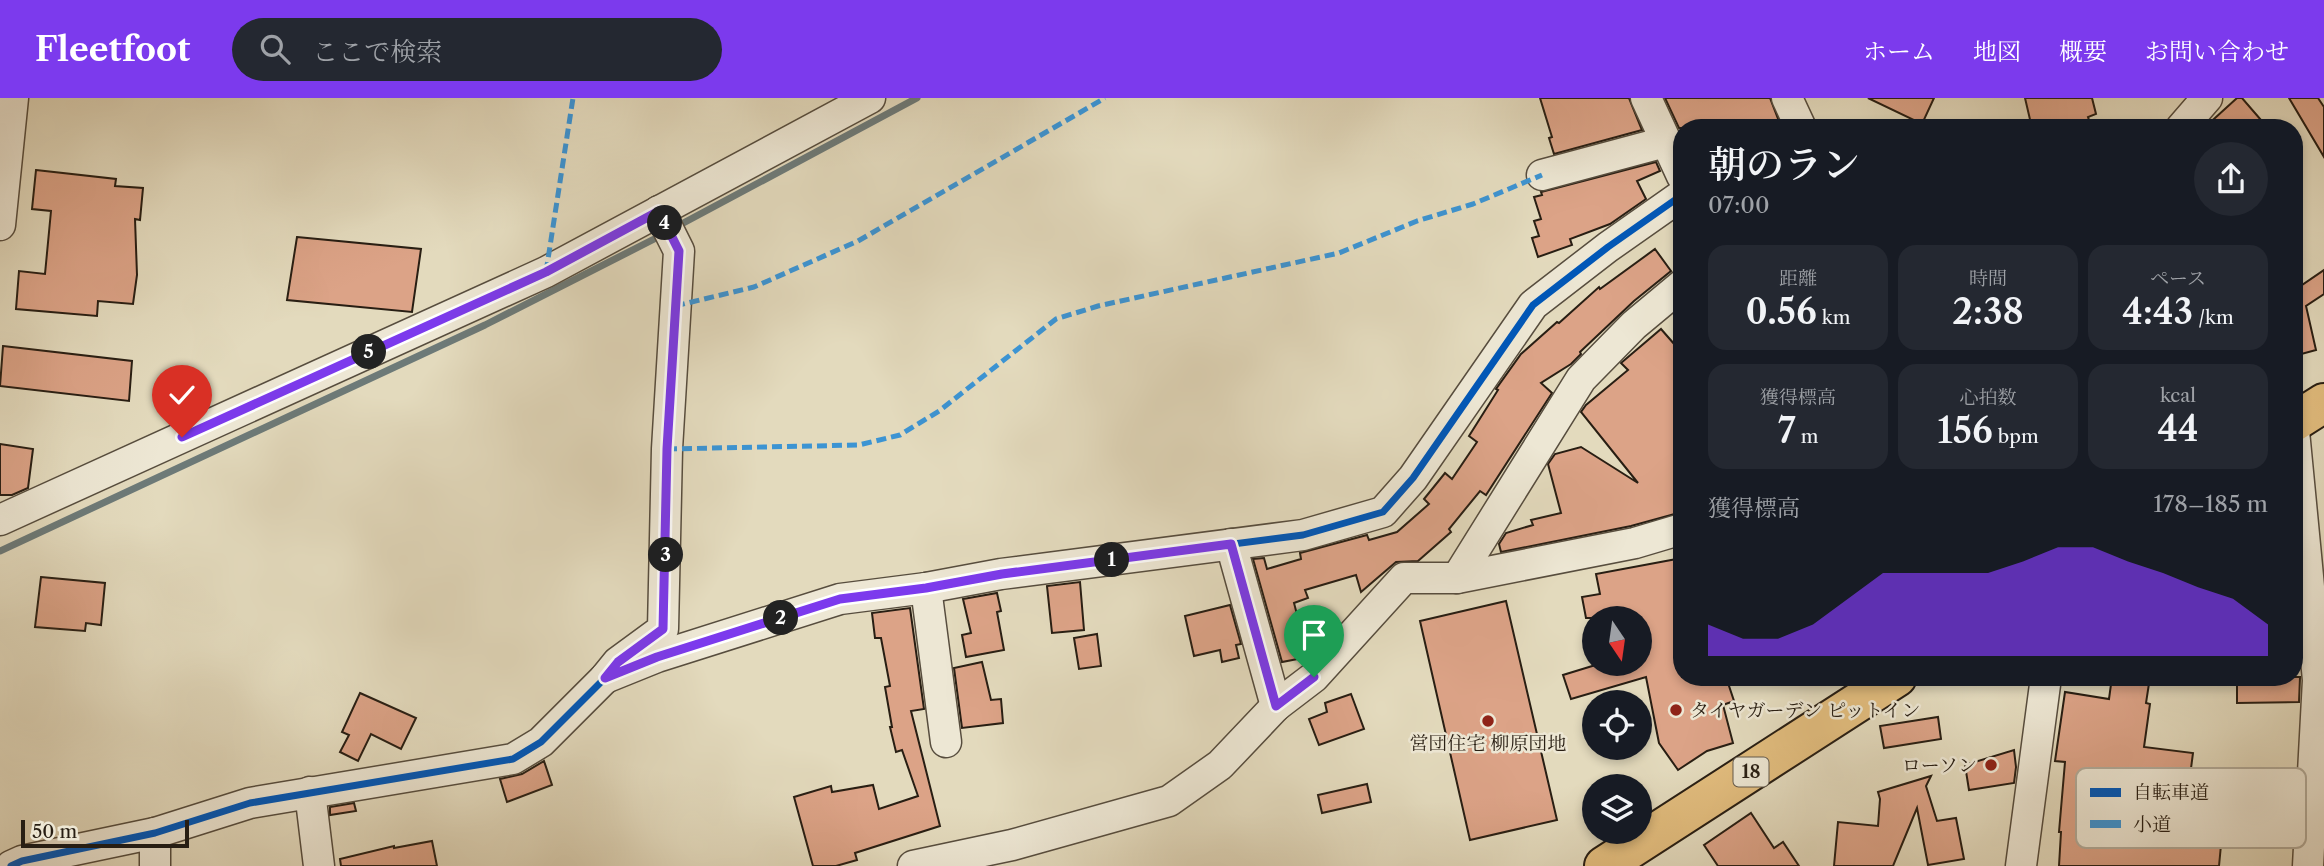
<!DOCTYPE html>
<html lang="ja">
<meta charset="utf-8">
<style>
body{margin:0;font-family:"Libre Caslon Text","Noto Serif JP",serif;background:#242831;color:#f1f3f6;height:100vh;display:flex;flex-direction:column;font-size:26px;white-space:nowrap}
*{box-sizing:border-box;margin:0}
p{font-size:23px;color:#9ea1a6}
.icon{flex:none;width:38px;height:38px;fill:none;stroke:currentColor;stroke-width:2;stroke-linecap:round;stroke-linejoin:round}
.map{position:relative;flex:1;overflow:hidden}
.side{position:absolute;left:1673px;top:21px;width:630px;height:567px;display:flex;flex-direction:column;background:#171b24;border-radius:28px;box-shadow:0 4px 10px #0003}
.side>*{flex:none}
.needle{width:46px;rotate:167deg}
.tools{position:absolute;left:1582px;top:508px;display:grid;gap:14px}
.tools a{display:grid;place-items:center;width:70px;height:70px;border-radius:50%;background:#171b24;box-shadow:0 4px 10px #0003;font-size:35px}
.scale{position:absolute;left:21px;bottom:18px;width:168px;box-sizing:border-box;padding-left:7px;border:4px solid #281e13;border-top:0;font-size:19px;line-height:24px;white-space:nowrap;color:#281e13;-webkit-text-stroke:5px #ede7d4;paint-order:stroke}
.pin{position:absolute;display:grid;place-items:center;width:60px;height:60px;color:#fff;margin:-72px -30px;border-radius:50% 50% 50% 0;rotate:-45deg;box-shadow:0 0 7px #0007}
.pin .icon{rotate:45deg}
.km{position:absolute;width:35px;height:35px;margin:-18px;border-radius:50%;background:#222;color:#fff;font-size:19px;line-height:35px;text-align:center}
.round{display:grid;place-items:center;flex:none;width:74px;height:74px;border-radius:37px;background:#242831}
.summary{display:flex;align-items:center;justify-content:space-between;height:119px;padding:0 35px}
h1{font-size:38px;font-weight:600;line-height:52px}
.metrics{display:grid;grid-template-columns:repeat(3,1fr);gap:10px;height:119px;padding:7px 35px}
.metrics div{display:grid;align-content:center;border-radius:18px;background:#242831;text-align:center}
.metrics b{font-size:35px;font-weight:600}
.metrics small{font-size:19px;font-weight:400}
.metrics p{font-size:19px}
.chart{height:196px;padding:14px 35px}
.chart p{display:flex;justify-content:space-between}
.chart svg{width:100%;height:126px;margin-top:7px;fill:#7c3aed;opacity:.7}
header{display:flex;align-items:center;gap:42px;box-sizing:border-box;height:98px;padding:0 35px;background:#7c3aed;color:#fff}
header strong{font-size:33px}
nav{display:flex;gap:38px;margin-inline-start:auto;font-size:24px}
.search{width:490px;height:63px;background:#242831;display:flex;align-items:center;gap:18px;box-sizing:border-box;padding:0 24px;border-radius:38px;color:#9ea1a6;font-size:26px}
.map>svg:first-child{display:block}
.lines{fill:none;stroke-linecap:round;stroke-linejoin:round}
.stream{stroke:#6d7a78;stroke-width:7}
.building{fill:#dca387;stroke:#281e13;stroke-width:2}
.minor-casing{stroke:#574d3e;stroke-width:33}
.highway-casing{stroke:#281e13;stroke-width:42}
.minor{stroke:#ede7d4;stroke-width:30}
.highway{stroke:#e2bd7e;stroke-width:38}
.quiet{stroke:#3c94d3;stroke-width:5;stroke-dasharray:10 5;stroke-linecap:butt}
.cycleway-casing{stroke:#ede7d4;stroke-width:11}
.cycleway{stroke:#0057b8;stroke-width:7}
.route-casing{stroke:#fff;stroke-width:14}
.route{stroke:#7c3aed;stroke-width:9}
.poi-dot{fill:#8f2418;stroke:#ede7d4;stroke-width:2.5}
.labels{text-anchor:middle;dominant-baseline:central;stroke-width:5;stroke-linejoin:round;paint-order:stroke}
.shield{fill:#ede7d4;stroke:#635a4d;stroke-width:2}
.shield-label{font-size:18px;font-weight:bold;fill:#281e13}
.poi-label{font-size:19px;fill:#281e13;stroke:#ede7d4;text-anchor:start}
.key{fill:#ede7d4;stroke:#b2ab9a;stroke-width:2}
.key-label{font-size:19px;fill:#281e13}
</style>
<header>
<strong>Fleetfoot</strong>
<div class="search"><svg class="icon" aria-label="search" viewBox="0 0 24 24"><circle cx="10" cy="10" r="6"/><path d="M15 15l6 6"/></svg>ここで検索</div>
<nav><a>ホーム</a><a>地図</a><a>概要</a><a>お問い合わせ</a></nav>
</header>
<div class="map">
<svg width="2324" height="768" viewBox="0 0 2324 768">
<rect width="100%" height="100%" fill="#e3dabd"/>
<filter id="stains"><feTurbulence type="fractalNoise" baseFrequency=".00286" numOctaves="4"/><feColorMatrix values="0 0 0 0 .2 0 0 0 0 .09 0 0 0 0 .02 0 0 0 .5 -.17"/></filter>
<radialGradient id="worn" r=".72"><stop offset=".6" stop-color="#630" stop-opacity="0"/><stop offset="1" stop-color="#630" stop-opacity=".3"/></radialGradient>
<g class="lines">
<g class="stream">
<path d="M674 130 917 0"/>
<path d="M0 453 485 227 664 136"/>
</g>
</g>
<g class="building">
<path d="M1540 0H1629L1642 32 1554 56 1549 40 1552 39Z"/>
<path d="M1665 0H1770L1780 26 1772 30H1679Z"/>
<path d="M1868 0H1934L1922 26Z"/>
<path d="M2025 0H2092L2096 16 2088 19 2090 25 2073 30H2032Z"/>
<path d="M2237 0H2242L2261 22 2253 30H2204Z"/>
<path d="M2289 0H2318L2324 9V59Z"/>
<path d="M1656 64 1660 73 1637 83 1646 101 1610 126 1570 141 1572 147 1538 159 1532 140 1539 138 1534 123 1541 121 1534 99 1542 97 1541 94Z"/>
<path d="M36 72 116 81 115 88 143 90 140 122 135 121 137 177 133 206 98 203 97 218 16 211 19 173 45 176 51 113 32 111Z"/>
<path d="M297 139 421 151 412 214 287 202Z"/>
<path d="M1655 151 1671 173 1634 203 1580 254 1581 256 1571 266 1541 285 1552 295 1486 397 1480 393 1449 431 1451 434 1418 463 1396 464 1361 494 1356 477 1305 492 1308 500 1294 505 1308 559 1282 564 1253 461 1264 460 1267 471 1301 461 1300 455 1367 437 1369 442 1397 434 1429 406 1424 401 1445 375 1452 381 1477 344 1469 338 1498 292 1496 291 1521 256 1557 224 1559 225 1599 189 1600 191Z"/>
<path d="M2324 172V196L2306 208 2316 252 2294 258V190L2299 189Z"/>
<path d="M1661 231 1682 255V414L1631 428 1501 454 1499 446 1506 435 1533 427 1531 422 1561 415 1548 366 1555 356 1581 349 1638 385 1581 314 1586 307 1628 272 1621 265Z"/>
<path d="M3 248 132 263 129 303 0 288Z"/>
<path d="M0 346 33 351 28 390 12 397H0Z"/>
<path d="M1682 460V579H1689L1691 584 1706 579H1726L1734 603 1723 607 1733 645 1707 653 1678 672 1659 645 1646 579 1571 601 1563 577 1602 565H1640V520H1586L1582 499 1600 496 1596 476Z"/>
<path d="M41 479 105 485 101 527 86 525 85 533 35 529Z"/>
<path d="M1080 484 1084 532 1052 535 1047 488Z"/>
<path d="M997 495 1001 513 997 514 1004 552 966 559 962 537 971 535 963 501Z"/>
<path d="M1506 503 1557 722 1470 742 1420 523Z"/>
<path d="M1230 507 1241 546 1236 547 1239 560 1222 564 1220 552 1194 558 1185 518Z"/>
<path d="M910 510 924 611 911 613 940 728 855 755 857 762 836 768H813L794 699 831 688 832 694 873 687 879 711 918 698 902 652 896 654 890 629H892L885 589 890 588 881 540H875L872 515Z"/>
<path d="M1097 536 1101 568 1079 571 1074 540Z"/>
<path d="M982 564 991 602 1001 601 1003 625 962 630 954 570Z"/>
<path d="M2112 579H2150L2146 605 2150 606 2144 649 2193 655 2187 701 2225 705 2219 768H2059L2061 734H2059L2065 664 2055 663 2065 594 2109 601Z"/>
<path d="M2237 579H2300L2299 604 2237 605Z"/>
<path d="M360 595 416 620 401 651 371 636 358 663 340 654 349 637 342 634Z"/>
<path d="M1351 596 1364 631 1319 647 1309 621 1327 614 1325 605Z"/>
<path d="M1938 619 1941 641 1884 650 1880 628Z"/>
<path d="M2014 652 2016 669 2014 685 1969 692 1965 667Z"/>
<path d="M544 663 552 687 507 704 500 681 522 676Z"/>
<path d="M1931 678 1926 688 1937 723 1956 720 1964 761 1928 767 1917 710 1893 768H1834L1838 724 1878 728 1880 701 1878 694Z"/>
<path d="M1367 686 1371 704 1322 715 1318 697Z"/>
<path d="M354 705 356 713 330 717V709Z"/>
<path d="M1751 715 1774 750 1783 744 1799 768H1718L1704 747Z"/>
<path d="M432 743 437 768H341L340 761 394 748V750Z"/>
</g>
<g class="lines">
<defs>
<g id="minor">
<path d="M1646 0 1682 78"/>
<path d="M1787 0 1801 30"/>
<path d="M2181 30 2207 0"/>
<path d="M1542 77 1665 44"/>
<path d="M0 127 13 0"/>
<path d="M2294 333 2318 582 2308 768"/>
<path d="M0 422 546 174 870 0"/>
<path d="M1231 446 1276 608"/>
<path d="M1457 480 1581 281 1634 227 1682 187"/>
<path d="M926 490 946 644"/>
<path d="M605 580 657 559 840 501 926 490 1001 476 1303 437 1383 414 1413 380 1533 207 1608 149 1682 97"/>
<path d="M310 694 319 768"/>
<path d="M155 735V768"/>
<path d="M11 768 22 763 155 735 250 705 513 661 541 644 605 580 618 564 663 531 667 351 679 153 659 113"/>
<path d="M913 768 1012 747 1169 703 1220 667 1276 608 1314 579 1404 480H1457L1635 445 1682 431"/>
<path d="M2021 768 2046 579"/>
</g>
<g id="highway">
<path d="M2294 324 2324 305"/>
<path d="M1604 768 1897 579"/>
</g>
</defs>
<use href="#minor" class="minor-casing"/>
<use href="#highway" class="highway-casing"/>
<use href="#minor" class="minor"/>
<use href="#highway" class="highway"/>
<g class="quiet">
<path d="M546 174 573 0"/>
<path d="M675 208 754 189 858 143 1105 0"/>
<path d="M667 351 859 347 900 337 939 313 1056 221 1098 208 1339 155 1417 123 1473 106 1542 77"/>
</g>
<defs>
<g id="cycleway">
<path d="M605 580 657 559 840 501 926 490 1001 476 1303 437 1383 414 1413 380 1533 207 1608 149 1682 97"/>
<path d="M11 768 22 763 155 735 250 705 513 661 541 644 605 580 618 564 663 531 667 351 679 153 659 113"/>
</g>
</defs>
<use href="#cycleway" class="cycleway-casing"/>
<use href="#cycleway" class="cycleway"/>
</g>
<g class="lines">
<defs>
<path id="route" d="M182 339 546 174 659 113 679 153 667 351 663 531 618 564 605 580 657 559 840 501 926 490 1002 476 1231 446 1276 608 1314 579"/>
</defs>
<use href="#route" class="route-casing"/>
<use href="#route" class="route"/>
</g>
<g class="poi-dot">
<circle cx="1676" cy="612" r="7"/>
<circle cx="1488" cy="623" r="7"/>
<circle cx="1991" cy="667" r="7"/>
</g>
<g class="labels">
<rect class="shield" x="1733.5" y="659.5" width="35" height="29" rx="5"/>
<g class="shield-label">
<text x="1751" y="674">18</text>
</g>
<g class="poi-label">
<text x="1690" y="612">タイヤガーデン ピットイン</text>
<text x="1488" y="645" text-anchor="middle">営団住宅 柳原団地</text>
<text x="1977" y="667" text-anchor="end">ローソン</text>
</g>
</g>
<rect x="2076" y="670" width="230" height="80" rx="10" class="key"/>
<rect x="2090" y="690" width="31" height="9" fill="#0057b8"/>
<rect x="2090" y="722" width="31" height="8" fill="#3c94d3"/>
<g class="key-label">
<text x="2133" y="701">自転車道</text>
<text x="2133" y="733">小道</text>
</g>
<rect width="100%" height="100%" filter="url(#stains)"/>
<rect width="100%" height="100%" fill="url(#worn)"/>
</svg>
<div class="tools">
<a><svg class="needle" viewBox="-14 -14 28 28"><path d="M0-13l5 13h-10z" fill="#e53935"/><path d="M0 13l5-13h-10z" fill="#9ea1a6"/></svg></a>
<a><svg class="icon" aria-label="locate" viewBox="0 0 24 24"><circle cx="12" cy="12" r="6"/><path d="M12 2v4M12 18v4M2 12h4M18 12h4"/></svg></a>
<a><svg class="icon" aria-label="layers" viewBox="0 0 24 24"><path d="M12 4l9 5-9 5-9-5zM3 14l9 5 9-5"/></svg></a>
</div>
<div class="scale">50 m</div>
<div class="pin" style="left:1314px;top:579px;background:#1e9e55"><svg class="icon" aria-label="arrive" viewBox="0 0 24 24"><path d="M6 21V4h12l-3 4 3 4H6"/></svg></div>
<div class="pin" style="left:182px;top:339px;background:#d93025"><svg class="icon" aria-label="check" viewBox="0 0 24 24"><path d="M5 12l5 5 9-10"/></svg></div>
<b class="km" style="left:1112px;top:462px">1</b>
<b class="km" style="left:781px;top:520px">2</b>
<b class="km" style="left:666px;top:457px">3</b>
<b class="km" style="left:665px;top:125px">4</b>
<b class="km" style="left:369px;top:254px">5</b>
<section class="side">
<div class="summary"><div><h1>朝のラン</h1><p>07:00</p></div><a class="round"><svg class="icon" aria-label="share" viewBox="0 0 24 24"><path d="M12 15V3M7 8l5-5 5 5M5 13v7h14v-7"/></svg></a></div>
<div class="metrics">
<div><p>距離</p><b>0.56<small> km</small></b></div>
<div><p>時間</p><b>2:38</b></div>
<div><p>ペース</p><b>4:43<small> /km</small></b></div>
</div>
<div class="metrics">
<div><p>獲得標高</p><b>7<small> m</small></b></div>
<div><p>心拍数</p><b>156<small> bpm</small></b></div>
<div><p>kcal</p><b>44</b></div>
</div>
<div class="chart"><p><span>獲得標高</span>178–185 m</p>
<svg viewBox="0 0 160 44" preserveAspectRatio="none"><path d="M0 44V33L10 38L20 38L30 33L40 24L50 15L60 15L70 15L80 15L90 11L100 6L110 6L120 11L130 15L140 20L150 24L160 33V44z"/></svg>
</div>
</section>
</div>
